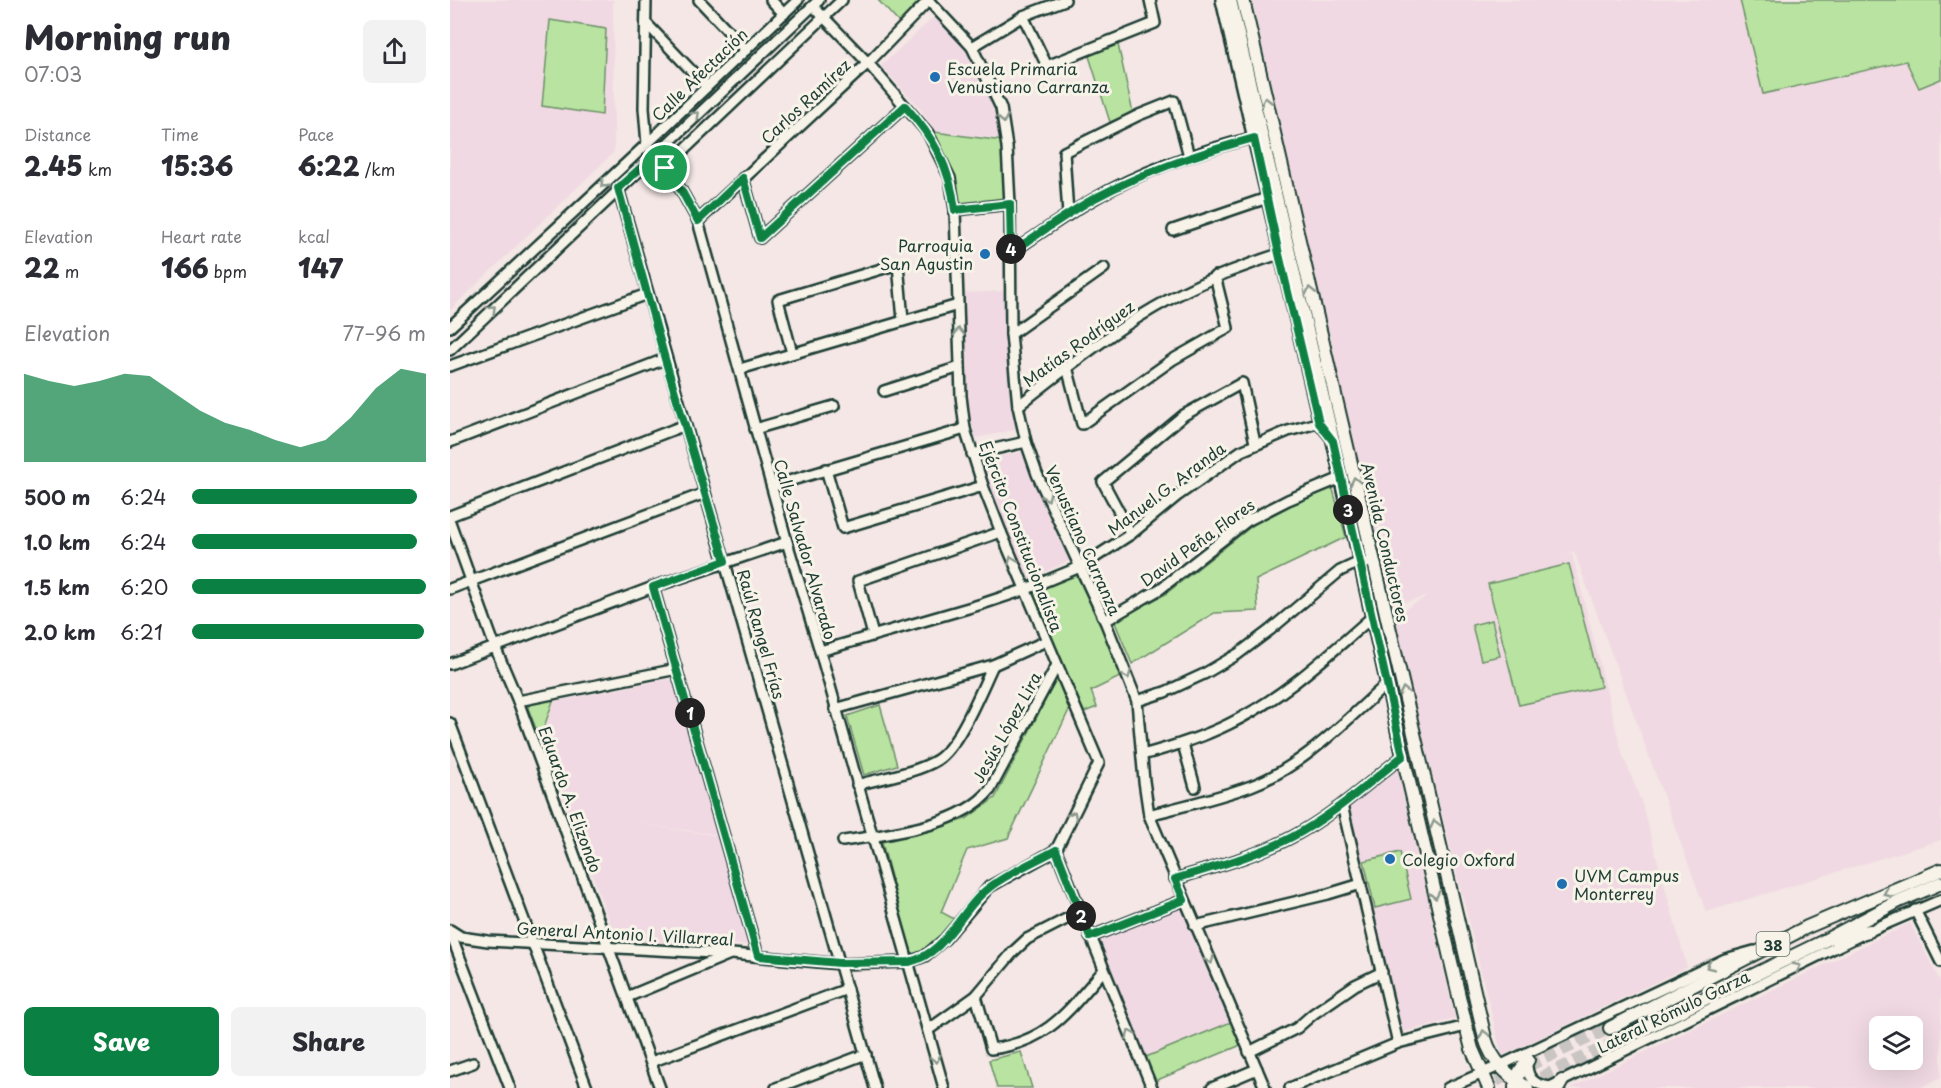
<!DOCTYPE html>
<meta charset="utf-8">
<style>
body{margin:0;font-family:"Playpen Sans",sans-serif;background:#f2f2f3;color:#2b2b33;height:100vh;display:flex;flex-direction:column;font-size:22px;white-space:nowrap}
*{box-sizing:border-box;margin:0}
p{font-size:20px;color:#7c7c81}
.icon{flex:none;width:33px;height:33px;fill:none;stroke:currentColor;stroke-width:2;stroke-linecap:round;stroke-linejoin:round}
.map{position:relative;flex:1;overflow:hidden}
.drawer{display:flex;flex-direction:column;background:#fff;width:450px}
.drawer>*{flex:none}
.controls{position:absolute;left:1419px;top:1016px;display:grid;gap:12px}
.controls a{display:grid;place-items:center;width:54px;height:54px;border-radius:9px;background:#fff;box-shadow:0 6px 24px #0002;font-size:30px}
.pin{position:absolute;display:grid;place-items:center;width:51px;height:51px;color:#fff;margin:-26px;border:3px solid #fff;border-radius:50%;box-shadow:0 2px 6px #0007}
.km{position:absolute;width:30px;height:30px;margin:-15px;border-radius:50%;background:#222;color:#fff;font-size:16px;line-height:30px;text-align:center}
.round{display:grid;place-items:center;flex:none;width:63px;height:63px;border-radius:9px;background:#f2f2f3}
.head{display:flex;align-items:center;justify-content:space-between;height:102px;padding:0 24px}
h1{font-size:33px;font-weight:800;line-height:45px}
.metrics{display:grid;grid-template-columns:repeat(3,1fr);gap:9px;height:102px;padding:6px 24px}
.metrics div{display:grid;align-content:center}
.metrics b{font-size:26px;font-weight:800}
.metrics small{font-size:16px;font-weight:400}
.metrics p{font-size:16px}
.chart{height:168px;padding:12px 24px}
.chart p{display:flex;justify-content:space-between}
.chart svg{width:100%;height:108px;margin-top:6px;fill:#0b8043;opacity:.7}
.primary-button{display:flex;gap:12px;margin-top:auto;padding:12px 24px}
.primary-button a{flex:1;height:69px;border-radius:9px;background:#0b8043;color:#fff;font-size:24px;font-weight:800;line-height:69px;text-align:center}
.primary-button a+a{background:#f2f2f3;color:#2b2b33}
ul{padding:0 24px;list-style:none;font-size:20px}
li{display:grid;grid-template-columns:96px 72px 1fr;align-items:center;height:45px}
li i{height:15px;border-radius:8px;background:#0b8043}
main{display:flex;flex:1;min-height:0}
.map>svg:first-child{display:block}
.built{fill:#f0d9e2;fill-rule:evenodd}
.green{fill:#b9e3a0;stroke:#6c906a;stroke-width:1.5}
.lines{fill:none;stroke-linecap:round;stroke-linejoin:round}
.major-tunnel{stroke:#c9c5c2;stroke-width:12;stroke-dasharray:12 6;stroke-linecap:butt}
.minor-casing{stroke:#1f3d34;stroke-width:14}
.major-casing{stroke:#1f3d34;stroke-width:16}
.minor{stroke:#f7f3e8;stroke-width:9}
.major{stroke:#f7f3e8;stroke-width:12}
.oneway{stroke:#8b988e}
.route-casing{stroke:#fff;stroke-width:12}
.route{stroke:#0b8043;stroke-width:8}
.poi-dot{fill:#1f6fb2;stroke:#f7f3e8;stroke-width:2}
.labels{text-anchor:middle;dominant-baseline:central;stroke-width:6;stroke-linejoin:round;paint-order:stroke}
.shield{fill:#f7f3e8;stroke:#60746a;stroke-width:1.5}
.shield-label{font-size:15px;font-weight:bold;fill:#1f3d34}
.poi-label{font-size:16px;fill:#1f3d34;stroke:#f7f3e8;text-anchor:start}
.street-label{font-size:16px;fill:#1f3d34;stroke:#f7f3e8}
</style>
<main>
<section class="drawer">
<div class="head"><div><h1>Morning run</h1><p>07:03</p></div><a class="round"><svg class="icon" aria-label="share" viewBox="0 0 24 24"><path d="M12 15V3M7 8l5-5 5 5M5 13v7h14v-7"/></svg></a></div>
<div class="metrics">
<div><p>Distance</p><b>2.45<small> km</small></b></div>
<div><p>Time</p><b>15:36</b></div>
<div><p>Pace</p><b>6:22<small> /km</small></b></div>
</div>
<div class="metrics">
<div><p>Elevation</p><b>22<small> m</small></b></div>
<div><p>Heart rate</p><b>166<small> bpm</small></b></div>
<div><p>kcal</p><b>147</b></div>
</div>
<div class="chart"><p><span>Elevation</span>77–96 m</p>
<svg viewBox="0 0 160 44" preserveAspectRatio="none"><path d="M0 44V8L10 11L20 13L30 11L40 8L50 9L60 16L70 23L80 28L90 31L100 35L110 38L120 35L130 26L140 14L150 6L160 8V44z"/></svg>
</div>
<ul>
<li><b>500 m</b>6:24<i style="width:96%"></i></li>
<li><b>1.0 km</b>6:24<i style="width:96%"></i></li>
<li><b>1.5 km</b>6:20<i style="width:100%"></i></li>
<li><b>2.0 km</b>6:21<i style="width:99%"></i></li>
</ul>
<div class="primary-button"><a>Save</a><a>Share</a></div>
</section>
<div class="map">
<svg width="1491" height="1088" viewBox="0 0 1491 1088">
<rect width="100%" height="100%" fill="#f4e7e5"/>
<filter id="ink" filterUnits="userSpaceOnUse"><feTurbulence type="fractalNoise" baseFrequency=".0167" numOctaves="2"/><feDisplacementMap in="SourceGraphic" scale="12" xChannelSelector="R" yChannelSelector="G"/><feConvolveMatrix kernelMatrix="1 2 1 2 8 2 1 2 1" color-interpolation-filters="sRGB"/></filter>
<g filter="url(#ink)">
<g class="built">
<path d="M0 0H163L164 152 0 310Z"/>
<path d="M802 0H1491V840L1256 912 1124 551 1111 555 1122 553 1172 753 1191 801 1237 967 1052 1056 943 616 978 596 940 606Z"/>
<path d="M488 13 505 33 530 72 527 93 540 97 551 139 485 132 470 108 431 66Z"/>
<path d="M556 291 558 363 563 403 569 429 525 438 520 412 517 378 514 293Z"/>
<path d="M576 451 583 478 623 559 577 580 543 496 532 460Z"/>
<path d="M218 679 223 681 269 835 172 821 268 836 297 945 170 941 165 937 92 737 104 702Z"/>
<path d="M948 769 1005 1019 953 1032 899 808Z"/>
<path d="M732 907 780 1022 696 1056 646 941Z"/>
<path d="M1460 923 1491 983V1077L1469 1088H1121ZM1430 1026H1462V1059H1430Z"/>
</g>
<g class="green">
<path d="M428 0H473L450 24Z"/>
<path d="M1290 0H1491V79L1469 88 1456 61 1313 94Z"/>
<path d="M100 20 156 29 152 115 92 106Z"/>
<path d="M667 40 683 113 660 122 638 53Z"/>
<path d="M484 132 553 141 556 199 509 204C504 178 496 155 484 132Z"/>
<path d="M882 486 896 537 806 580 808 611 764 613 682 664 664 620 714 595 821 511Z"/>
<path d="M1119 564 1151 687 1069 705 1038 584Z"/>
<path d="M632 573 674 675 641 691 647 707 632 713 581 592Z"/>
<path d="M1042 620 1050 656 1031 660 1022 625Z"/>
<path d="M607 678 619 710 558 838 517 850 491 912 506 920 480 947 462 958 432 842 516 819 545 798Z"/>
<path d="M104 698 90 739 78 708 80 703Z"/>
<path d="M430 705 447 765 414 775 397 716Z"/>
<path d="M950 852 961 899 925 908 914 861Z"/>
<path d="M781 1022 791 1045 705 1081 696 1057Z"/>
<path d="M571 1052 582 1088H547L539 1060Z"/>
</g>
<g class="lines">
<g class="major-tunnel">
<path d="M1075 1085 1168 1041"/>
<path d="M1030 1088 1160 1028"/>
</g>
<defs>
<g id="minor">
<path d="M196 0 194 108 197 144 231 190 248 221 337 542 370 651 494 1088"/>
<path d="M249 0 296 50"/>
<path d="M321 0 334 14"/>
<path d="M478 0 522 47 551 108 557 147 560 204 561 334 568 406 576 442 587 474 655 621 687 701 694 781 699 815 815 1088"/>
<path d="M771 0 869 423 883 440"/>
<path d="M363 6 418 63 478 133 500 178 505 210 511 396 515 429 533 486 551 532 649 763 606 850 702 1088"/>
<path d="M573 16 597 66 705 23 700 0"/>
<path d="M197 24 256 86"/>
<path d="M522 47 573 16 615 0"/>
<path d="M215 168 392 0"/>
<path d="M293 178 310 238 455 106"/>
<path d="M168 188C251 489 342 787 425 1088"/>
<path d="M505 210 560 204"/>
<path d="M618 215 614 152 689 115 724 101 739 156"/>
<path d="M248 221 418 63 479 0"/>
<path d="M723 230 820 197"/>
<path d="M561 253C587 235 614 216 642 200 693 170 752 150 809 136"/>
<path d="M0 327 197 144 348 0"/>
<path d="M561 334 654 268"/>
<path d="M0 350 369 0"/>
<path d="M342 353 328 300 448 264 453 320"/>
<path d="M0 366 197 294"/>
<path d="M617 367 632 424 722 360 778 328 765 276"/>
<path d="M290 369 508 305"/>
<path d="M434 391 510 367"/>
<path d="M568 406C642 347 705 297 795 266 808 261 821 256 834 253"/>
<path d="M305 429 384 406"/>
<path d="M0 442 215 359"/>
<path d="M522 454 576 442"/>
<path d="M376 469 393 528 533 486"/>
<path d="M322 486 515 429"/>
<path d="M0 516 235 425"/>
<path d="M0 522 45 647 68 701 210 1088"/>
<path d="M681 534 653 482 734 415 792 383 805 443"/>
<path d="M203 587 308 956"/>
<path d="M0 589 255 493"/>
<path d="M655 621 710 589 797 521 838 500 891 478"/>
<path d="M423 635 408 581 551 532"/>
<path d="M370 651 532 604 574 590 630 567 681 534 727 496 791 451 838 431 878 420"/>
<path d="M0 664 203 587 337 542"/>
<path d="M68 701 227 669"/>
<path d="M687 701 715 692 754 674 788 654 820 630 890 571 905 564 923 562"/>
<path d="M385 709 543 665 596 641"/>
<path d="M0 723 137 1088"/>
<path d="M733 744 745 787"/>
<path d="M692 755C722 747 751 738 779 724 833 698 877 656 922 617"/>
<path d="M407 785C431 778 466 773 487 760 509 746 531 690 543 665"/>
<path d="M892 805 948 1043"/>
<path d="M699 815C733 806 768 798 801 786 854 766 896 720 937 684"/>
<path d="M393 841C438 834 510 827 540 790L607 665"/>
<path d="M725 879C764 867 806 856 842 837 882 816 917 784 953 756"/>
<path d="M1465 910 1491 962"/>
<path d="M745 926 878 894 911 884"/>
<path d="M0 930 11 937 38 941 282 954 390 964 459 962 475 956 495 939 539 887 606 850"/>
<path d="M0 932 60 1088"/>
<path d="M640 937 734 900"/>
<path d="M526 996 541 1049C598 1042 618 1011 653 971"/>
<path d="M177 997 280 954"/>
<path d="M478 1030 526 996 563 952 577 939 630 912"/>
<path d="M799 1052 847 1028 863 1014 905 985 932 972"/>
<path d="M1077 1061C1076 1078 1084 1085 1100 1087"/>
<path d="M201 1062 397 989"/>
<path d="M0 1071 23 1063"/>
<path d="M326 1088 416 1054"/>
<path d="M762 1088 807 1069"/>
<path d="M840 1088 948 1043 1016 1026"/>
<path d="M998 1088 1049 1066 1275 959 1304 951"/>
<path d="M1098 1088 1419 931 1491 900"/>
</g>
<g id="major">
<path d="M780 0 883 441 953 756 1016 1026 1022 1049 1039 1088"/>
<path d="M793 0 1035 1038C1042 1062 1058 1075 1077 1088"/>
<path d="M1386 939 1419 931"/>
<path d="M1160 1028 1357 927 1491 870"/>
<path d="M1168 1041 1370 943 1449 901 1491 883"/>
<path d="M1065 1088 1070 1071 1078 1060"/>
<path d="M1108 1088 1112 1081"/>
</g>
</defs>
<use href="#minor" class="minor-casing"/>
<use href="#major" class="major-casing"/>
<use href="#minor" class="minor"/>
<use href="#major" class="major"/>
</g>
<defs><path id="oneway-chevron" d="M-2-3.5L2.5 0L-2 3.5" fill="none" stroke-width="1.6" stroke-linecap="round" stroke-linejoin="round" transform="scale(1.5)"/></defs>
<g class="oneway">
<use href="#oneway-chevron" transform="translate(816 101) rotate(-103)"/>
<use href="#oneway-chevron" transform="translate(246 115) rotate(-44)"/>
<use href="#oneway-chevron" transform="translate(553 119) rotate(80)"/>
<use href="#oneway-chevron" transform="translate(154 184) rotate(137)"/>
<use href="#oneway-chevron" transform="translate(860 291) rotate(-103)"/>
<use href="#oneway-chevron" transform="translate(42 309) rotate(-44)"/>
<use href="#oneway-chevron" transform="translate(509 332) rotate(-92)"/>
<use href="#oneway-chevron" transform="translate(905 481) rotate(-103)"/>
<use href="#oneway-chevron" transform="translate(597 497) rotate(66)"/>
<use href="#oneway-chevron" transform="translate(562 560) rotate(-112)"/>
<use href="#oneway-chevron" transform="translate(677 675) rotate(68)"/>
<use href="#oneway-chevron" transform="translate(954 691) rotate(-103)"/>
<use href="#oneway-chevron" transform="translate(623 815) rotate(-63)"/>
<use href="#oneway-chevron" transform="translate(985 824) rotate(-104)"/>
<use href="#oneway-chevron" transform="translate(1437 893) rotate(157)"/>
<use href="#oneway-chevron" transform="translate(985 895) rotate(77)"/>
<use href="#oneway-chevron" transform="translate(760 960) rotate(67)"/>
<use href="#oneway-chevron" transform="translate(1260 966) rotate(155)"/>
<use href="#oneway-chevron" transform="translate(1347 967) rotate(-26)"/>
<use href="#oneway-chevron" transform="translate(680 1034) rotate(-113)"/>
<use href="#oneway-chevron" transform="translate(1034 1034) rotate(-104)"/>
<use href="#oneway-chevron" transform="translate(486 1059) rotate(75)"/>
</g>
</g>
<g class="lines" filter="url(#ink)">
<defs>
<path id="route" d="M455 106C484 138 500 167 505 210L560 204 561 253C588 234 616 214 645 198 696 171 749 153 804 138L829 254 869 423 883 441 953 756C917 784 882 816 842 837 806 856 764 867 725 879L734 900 640 937 606 850C584 862 560 872 540 887 510 909 498 953 459 962L390 963 308 956 203 587 275 561 215 359 168 188 204 156 231 190 248 221 293 178 310 238Z"/>
</defs>
<use href="#route" class="route-casing"/>
<use href="#route" class="route"/>
</g>
<g class="poi-dot">
<circle cx="485" cy="77" r="6"/>
<circle cx="535" cy="254" r="6"/>
<circle cx="940" cy="859" r="6"/>
<circle cx="1112" cy="884" r="6"/>
</g>
<g class="labels">
<rect class="shield" x="1306.5" y="932" width="33" height="24" rx="4.5"/>
<g class="shield-label">
<text x="1323" y="944">38</text>
</g>
<g class="poi-label">
<text x="497" y="68">Escuela Primaria<tspan x="497" dy="18">Venustiano Carranza</tspan></text>
<text x="523" y="245" text-anchor="end">Parroquia<tspan x="523" dy="18">San Agustin</tspan></text>
<text x="952" y="859">Colegio Oxford</text>
<text x="1124" y="875">UVM Campus<tspan x="1124" dy="18">Monterrey</tspan></text>
</g>
<g class="street-label">
<text transform="translate(249 74) rotate(-44)">Calle Afectación</text>
<text transform="translate(355 101) rotate(-43)">Carlos Ramírez</text>
<text transform="translate(628 343) rotate(-36)">Matías Rodríguez</text>
<text transform="translate(716 488) rotate(-37)">Manuel G. Aranda</text>
<text transform="translate(572 536) rotate(69)">Ejército Constitucionalista</text>
<text transform="translate(634 540) rotate(66)">Venustiano Carranza</text>
<text transform="translate(747 542) rotate(-36)">David Peña Flores</text>
<text transform="translate(936 542) rotate(77)">Avenida Conductores</text>
<text transform="translate(356 549) rotate(74)">Calle Salvador Alvarado</text>
<text transform="translate(312 634) rotate(74)">Raúl Rangel Frías</text>
<text transform="translate(556 727) rotate(-61)">Jesús López Lira</text>
<text transform="translate(121 799) rotate(70)">Eduardo A. Elizondo</text>
<text transform="translate(175 933) rotate(3)">General Antonio I. Villarreal</text>
<text transform="translate(1223 1011) rotate(-26)">Lateral Rómulo Garza</text>
</g>
</g>
</svg>
<div class="controls">
<a><svg class="icon" aria-label="layers" viewBox="0 0 24 24"><path d="M12 4l9 5-9 5-9-5zM3 14l9 5 9-5"/></svg></a>
</div>
<div class="pin" style="left:215px;top:168px;background:#1e9e55"><svg class="icon" aria-label="arrive" viewBox="0 0 24 24"><path d="M6 21V4h12l-3 4 3 4H6"/></svg></div>
<b class="km" style="left:240px;top:713px">1</b>
<b class="km" style="left:631px;top:916px">2</b>
<b class="km" style="left:898px;top:510px">3</b>
<b class="km" style="left:561px;top:249px">4</b>
</div>
</main>
